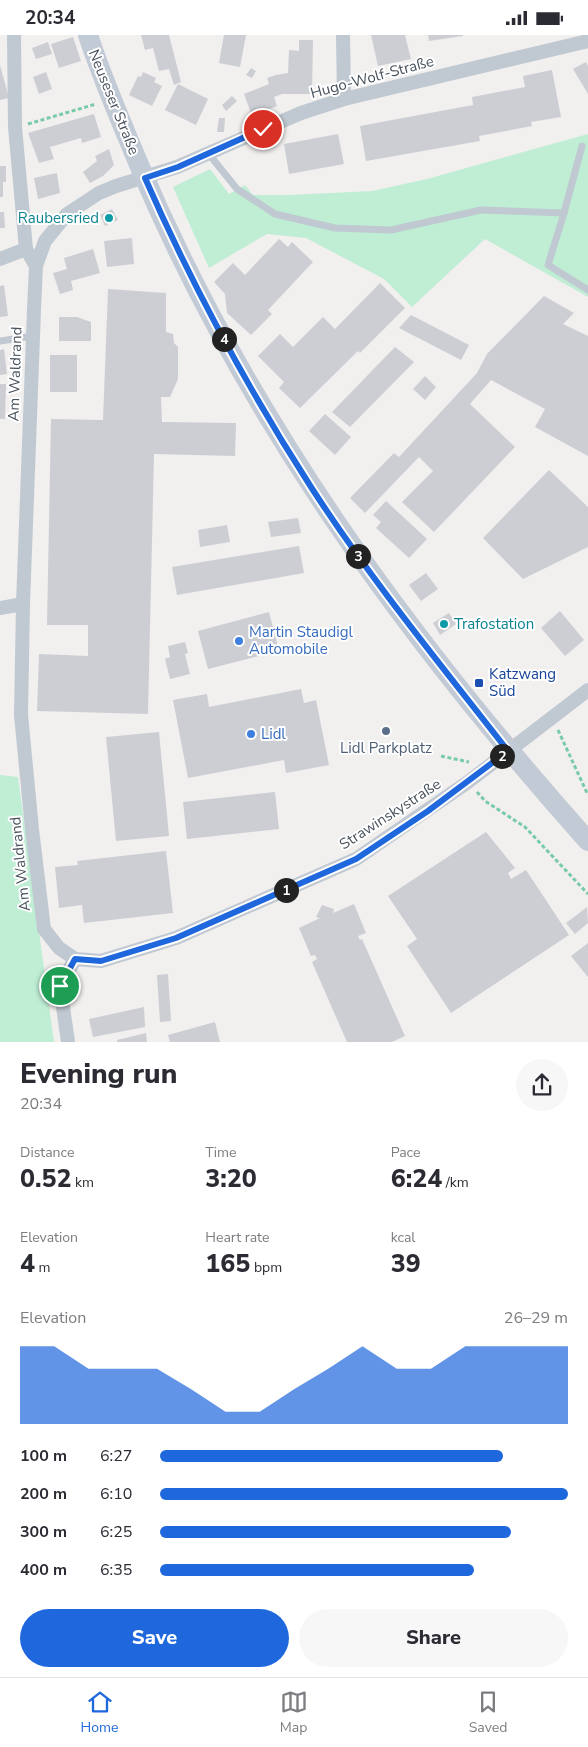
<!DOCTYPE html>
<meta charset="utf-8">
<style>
body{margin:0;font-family:"Nunito Sans",sans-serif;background:#f7f7f7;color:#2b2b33;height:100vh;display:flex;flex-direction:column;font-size:19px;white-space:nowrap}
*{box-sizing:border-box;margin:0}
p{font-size:16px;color:#7c7c81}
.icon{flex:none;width:28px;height:28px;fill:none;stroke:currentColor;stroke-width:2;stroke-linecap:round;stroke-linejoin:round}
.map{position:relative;height:1007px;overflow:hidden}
.drawer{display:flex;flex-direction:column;background:#fff;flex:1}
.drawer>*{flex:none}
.pin{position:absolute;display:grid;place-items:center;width:42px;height:42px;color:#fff;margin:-21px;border:2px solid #fff;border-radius:50%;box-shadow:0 1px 5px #0007}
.km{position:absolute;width:25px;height:25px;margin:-12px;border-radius:50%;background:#222;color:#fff;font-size:14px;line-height:25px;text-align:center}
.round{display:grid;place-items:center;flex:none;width:52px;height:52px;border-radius:26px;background:#f7f7f7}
.summary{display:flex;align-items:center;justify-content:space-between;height:85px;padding:0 20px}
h1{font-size:28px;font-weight:800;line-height:38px}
.figures{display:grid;grid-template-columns:repeat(3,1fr);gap:8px;height:85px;padding:5px 20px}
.figures div{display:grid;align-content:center}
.figures b{font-size:25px;font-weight:800}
.figures small{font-size:14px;font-weight:400}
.figures p{font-size:14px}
.chart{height:140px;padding:10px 20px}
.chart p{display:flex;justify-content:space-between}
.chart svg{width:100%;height:90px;margin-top:5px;fill:#1f67dc;opacity:.7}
.action{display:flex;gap:10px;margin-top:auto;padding:10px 20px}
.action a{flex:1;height:58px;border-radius:30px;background:#1f67dc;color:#fff;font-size:20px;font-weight:800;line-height:58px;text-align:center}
.action a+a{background:#f7f7f7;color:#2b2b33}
ul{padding:0 20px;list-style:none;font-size:16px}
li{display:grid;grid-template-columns:80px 60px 1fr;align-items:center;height:38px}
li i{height:12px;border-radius:6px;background:#1f67dc}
.status{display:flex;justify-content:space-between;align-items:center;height:35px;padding:0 25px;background:#fff;direction:ltr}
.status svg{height:14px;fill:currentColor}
.tab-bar{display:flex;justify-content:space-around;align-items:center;height:70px;border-top:1px solid #e1e1e2;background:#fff;font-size:14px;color:#7c7c81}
.tab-bar a{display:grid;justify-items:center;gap:2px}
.tab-bar .active{color:#1f67dc}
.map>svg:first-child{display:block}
.green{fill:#bfeed4}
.building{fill:#ccced4}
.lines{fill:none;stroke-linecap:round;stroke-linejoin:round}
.path{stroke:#78cba7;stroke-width:3;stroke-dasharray:4 2.5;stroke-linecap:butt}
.lane{stroke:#c0c9d1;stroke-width:7}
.street{stroke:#c0c9d1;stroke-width:14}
.secondary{stroke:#c1cad5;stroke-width:20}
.route-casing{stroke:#fff;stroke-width:10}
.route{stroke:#1f67dc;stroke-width:6}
.culture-dot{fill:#0f9aa8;stroke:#fff;stroke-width:2}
.shop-dot{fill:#3f7fe0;stroke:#fff;stroke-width:2}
.transit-dot{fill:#1a4fb4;stroke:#fff;stroke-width:2}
.service-dot{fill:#5c6f8a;stroke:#fff;stroke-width:2}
.labels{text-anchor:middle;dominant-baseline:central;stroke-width:4;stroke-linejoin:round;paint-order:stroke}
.street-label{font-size:15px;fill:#48525c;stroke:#fff}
.culture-label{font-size:15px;fill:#0d838f;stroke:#fff;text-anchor:end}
.shop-label{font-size:15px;fill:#366cbe;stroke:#fff;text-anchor:start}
.transit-label{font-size:15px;fill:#164399;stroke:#fff;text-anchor:start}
.service-label{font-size:15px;fill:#4e5e75;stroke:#fff}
</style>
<div class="status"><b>20:34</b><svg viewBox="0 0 49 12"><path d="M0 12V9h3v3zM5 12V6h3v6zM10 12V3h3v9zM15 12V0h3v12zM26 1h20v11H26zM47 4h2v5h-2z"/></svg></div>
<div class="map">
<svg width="588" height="1007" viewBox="0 0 588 1007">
<rect width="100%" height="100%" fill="#f2efef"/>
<g class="green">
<path d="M588 99V262L485 204 412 272 384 244 306 203 267 199 209 233 173 152 210 134 229 159 245 150 253 160H289L372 156 427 144Z"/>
<path d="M0 740 18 742 54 1007H0Z"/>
</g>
<g class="building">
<path d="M141 0H169L181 47 174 50 169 34 159 36 153 13 145 15Z"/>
<path d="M224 0H246L240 32 219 28Z"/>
<path d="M371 0H405L411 24 378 31Z"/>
<path d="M428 0H463V1L429 6Z"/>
<path d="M73 2 81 26 59 33 51 9Z"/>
<path d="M299 5H313L312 59H282L274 62 277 71 252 81 244 59 269 49 267 43 276 40 288 38 289 15 299 16Z"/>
<path d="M48 7 52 19 36 24 32 13Z"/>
<path d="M586 27 588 31V59L573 34Z"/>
<path d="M0 30 9 63 0 65Z"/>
<path d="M251 33 256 36 252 43 246 40Z"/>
<path d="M552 35 561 82 531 87 532 91 479 101 480 106 366 126 360 91 473 70 472 62 525 52 523 41Z"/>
<path d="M46 37 52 54 39 59 33 42Z"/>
<path d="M143 37 156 43 154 47 162 51 152 71 129 60 138 41 141 42Z"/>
<path d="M178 49 208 64 196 90 165 75Z"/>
<path d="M232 61 237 66 226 76 222 70Z"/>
<path d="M94 79 101 102 82 108 81 103 50 112 54 124 39 128 28 98Z"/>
<path d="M219 83H225L224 97H217Z"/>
<path d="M338 99 344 129 289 139 284 109Z"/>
<path d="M109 114 114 130 103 141 90 148 83 137 97 126 95 121Z"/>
<path d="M0 131H6V147H3V162H0Z"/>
<path d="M57 138 60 158 38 164 34 143Z"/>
<path d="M112 174 118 185 105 191 100 180Z"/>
<path d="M0 177H4L5 193H0Z"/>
<path d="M132 203 134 229 107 232 104 206Z"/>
<path d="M279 204 288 212 292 207 313 227 268 275 272 279 251 300 227 278 225 259 214 247 233 228 245 240Z"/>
<path d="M93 214 100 238 71 246 73 255 60 259 53 238 67 234 64 223Z"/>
<path d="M380 248 405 273 360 318 358 316 300 373 279 353 284 347 258 321 280 299 293 312 323 282 335 294Z"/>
<path d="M4 250 8 281 0 282V251Z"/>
<path d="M108 254 166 258V297L173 299 174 308 178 312V344L170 362H161L162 387 236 388 235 421 154 419 148 679 37 676 39 619 88 621V590H47L51 384 103 385Z"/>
<path d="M544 261 574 278 563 289 588 301V421L535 392 545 374 491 345 470 369 515 412 434 497 402 467 433 436 419 422 365 478 350 463 394 418 399 422 477 338 487 319Z"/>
<path d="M411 280 469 310 461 325 399 293Z"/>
<path d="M59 282H77L91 287V306H59Z"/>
<path d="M395 312 414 327 350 392 332 377Z"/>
<path d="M4 314 7 339 0 340V315Z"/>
<rect x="50" y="320" width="27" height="37"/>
<path d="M425 341 436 352 425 365 413 354Z"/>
<path d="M0 349H6L5 384H0Z"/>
<path d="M325 379 351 402 335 420 309 396Z"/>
<path d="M549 435 588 472V512L523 544 483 503Z"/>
<path d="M386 466 427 504 409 523 376 493 381 487 373 480Z"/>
<path d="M298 483 301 498 271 502 268 487Z"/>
<path d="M227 490 230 507 200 512 198 495Z"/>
<path d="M299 511 304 538 177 560 172 532Z"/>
<path d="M426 538 438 554 421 566 409 550Z"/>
<path d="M560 576 584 605 565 621 541 593Z"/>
<path d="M269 577 279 616 208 634 198 596Z"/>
<path d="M449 578 456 589 440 600 433 588Z"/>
<path d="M185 607 188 618 185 619 190 639 170 644 165 624 170 622 168 611Z"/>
<path d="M301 654 304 668 316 665 329 730 286 738 284 725 188 743 173 665 207 659 209 672Z"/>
<path d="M159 697 169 801 116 806 106 702Z"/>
<path d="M275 757 279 794 187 804 183 767Z"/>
<path d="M486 797 515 833 508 838 511 844 526 835 569 900 451 978 407 911 417 904 388 861Z"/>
<path d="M166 816 173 878 84 888 82 870 59 873 55 832 78 830 77 826Z"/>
<path d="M354 869 366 898 358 901 360 905 362 904 405 1001 392 1007H347L312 927 317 924 315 920 311 921 299 893 320 883 316 882 322 870 334 874 333 878Z"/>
<path d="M587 872 588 888 575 899 566 888Z"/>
<path d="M588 908V942L571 921Z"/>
<path d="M168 939 171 986 160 987 157 940Z"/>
<path d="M144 972 145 992 93 1002 89 984Z"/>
<path d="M215 987 220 1007H170L168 1000Z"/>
<path d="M146 998 147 1007H117V1005Z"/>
</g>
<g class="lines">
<g class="path">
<path d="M28 89 96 69"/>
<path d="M558 695 588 760"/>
<path d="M441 721 469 727"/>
<path d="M477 757 485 766 525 792 588 859"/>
</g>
<g class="lane">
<path d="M208 118 237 154 275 179 335 193 391 195 481 175 564 178 548 230 588 255"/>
<path d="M564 178 582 111"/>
<path d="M0 306 33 301"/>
</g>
<g class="street">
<path d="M14 0 15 92 26 214 36 231"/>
<path d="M343 0 344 64"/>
<path d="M588 6 344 64 301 78 177 132 116 151 99 158 67 179 45 206 36 231 34 275 23 569 21 680 32 794 44 894 59 913 75 924 101 926 176 903 356 824 468 747 588 655"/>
<path d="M0 224 26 214"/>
<path d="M0 573 23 569"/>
<path d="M68 1007 60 951 75 924"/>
</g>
<path class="secondary" d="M88 0C102 43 120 84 137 125 244 380 405 601 588 806"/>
</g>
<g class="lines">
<defs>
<path id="route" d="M60 951 75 924 101 926 176 903 356 824 428 776 508 716C441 630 371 545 311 452 248 354 192 250 145 143L178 132 263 94"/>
</defs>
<use href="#route" class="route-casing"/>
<use href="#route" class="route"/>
</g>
<g class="culture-dot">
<circle cx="109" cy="183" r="5"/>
<circle cx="444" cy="589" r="5"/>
</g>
<g class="shop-dot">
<circle cx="239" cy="606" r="5"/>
<circle cx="251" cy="699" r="5"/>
</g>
<rect class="transit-dot" x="474" y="643" width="10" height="10" rx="2.5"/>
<circle class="service-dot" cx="386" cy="696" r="5"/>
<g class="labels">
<g class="street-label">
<text transform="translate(372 42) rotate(-15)">Hugo-Wolf-Straße</text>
<text transform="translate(114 67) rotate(68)">Neuseser Straße</text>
<text transform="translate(15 339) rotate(-88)">Am Waldrand</text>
<text transform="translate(390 779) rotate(-33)">Strawinskystraße</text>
<text transform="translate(20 829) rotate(-96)">Am Waldrand</text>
</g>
<g class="culture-label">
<text x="99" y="183">Raubersried</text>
<text x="454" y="589" text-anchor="start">Trafostation</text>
</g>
<g class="shop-label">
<text x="249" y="597">Martin Staudigl<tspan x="249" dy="17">Automobile</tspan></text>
<text x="261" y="699">Lidl</text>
</g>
<g class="transit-label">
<text x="489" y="639">Katzwang<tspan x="489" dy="17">Süd</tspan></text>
</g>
<g class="service-label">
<text x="386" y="713">Lidl Parkplatz</text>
</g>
</g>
</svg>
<div class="pin" style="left:60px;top:951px;background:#1e9e55"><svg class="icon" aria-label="arrive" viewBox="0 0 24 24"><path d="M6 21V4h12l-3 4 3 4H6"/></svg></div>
<div class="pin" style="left:263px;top:94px;background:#d93025"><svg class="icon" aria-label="check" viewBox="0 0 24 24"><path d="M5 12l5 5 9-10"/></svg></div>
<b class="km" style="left:286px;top:855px">1</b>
<b class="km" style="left:502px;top:721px">2</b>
<b class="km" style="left:358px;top:521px">3</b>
<b class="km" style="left:224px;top:304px">4</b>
</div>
<section class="drawer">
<div class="summary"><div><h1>Evening run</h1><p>20:34</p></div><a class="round"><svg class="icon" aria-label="share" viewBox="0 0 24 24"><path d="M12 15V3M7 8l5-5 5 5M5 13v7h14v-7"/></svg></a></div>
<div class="figures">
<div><p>Distance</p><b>0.52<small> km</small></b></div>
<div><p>Time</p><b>3:20</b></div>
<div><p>Pace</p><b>6:24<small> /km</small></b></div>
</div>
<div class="figures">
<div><p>Elevation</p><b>4<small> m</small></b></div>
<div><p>Heart rate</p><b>165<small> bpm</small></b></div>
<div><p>kcal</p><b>39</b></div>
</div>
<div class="chart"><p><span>Elevation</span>26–29 m</p>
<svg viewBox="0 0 160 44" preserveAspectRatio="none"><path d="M0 44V6L10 6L20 17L30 17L40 17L50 27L60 38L70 38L80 27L90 17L100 6L110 17L120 17L130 6L140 6L150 6L160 6V44z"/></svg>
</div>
<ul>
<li><b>100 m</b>6:27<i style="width:84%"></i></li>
<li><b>200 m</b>6:10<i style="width:100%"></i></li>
<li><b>300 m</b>6:25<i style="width:86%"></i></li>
<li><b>400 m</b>6:35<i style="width:77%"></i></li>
</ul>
<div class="action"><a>Save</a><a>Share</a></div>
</section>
<nav class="tab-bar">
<a class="active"><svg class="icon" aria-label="home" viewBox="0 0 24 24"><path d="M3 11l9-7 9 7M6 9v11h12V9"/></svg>Home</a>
<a><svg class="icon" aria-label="map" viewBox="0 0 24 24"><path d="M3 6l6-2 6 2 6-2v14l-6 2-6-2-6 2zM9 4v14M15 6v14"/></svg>Map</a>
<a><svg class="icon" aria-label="saved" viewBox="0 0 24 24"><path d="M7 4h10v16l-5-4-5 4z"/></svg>Saved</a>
</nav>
